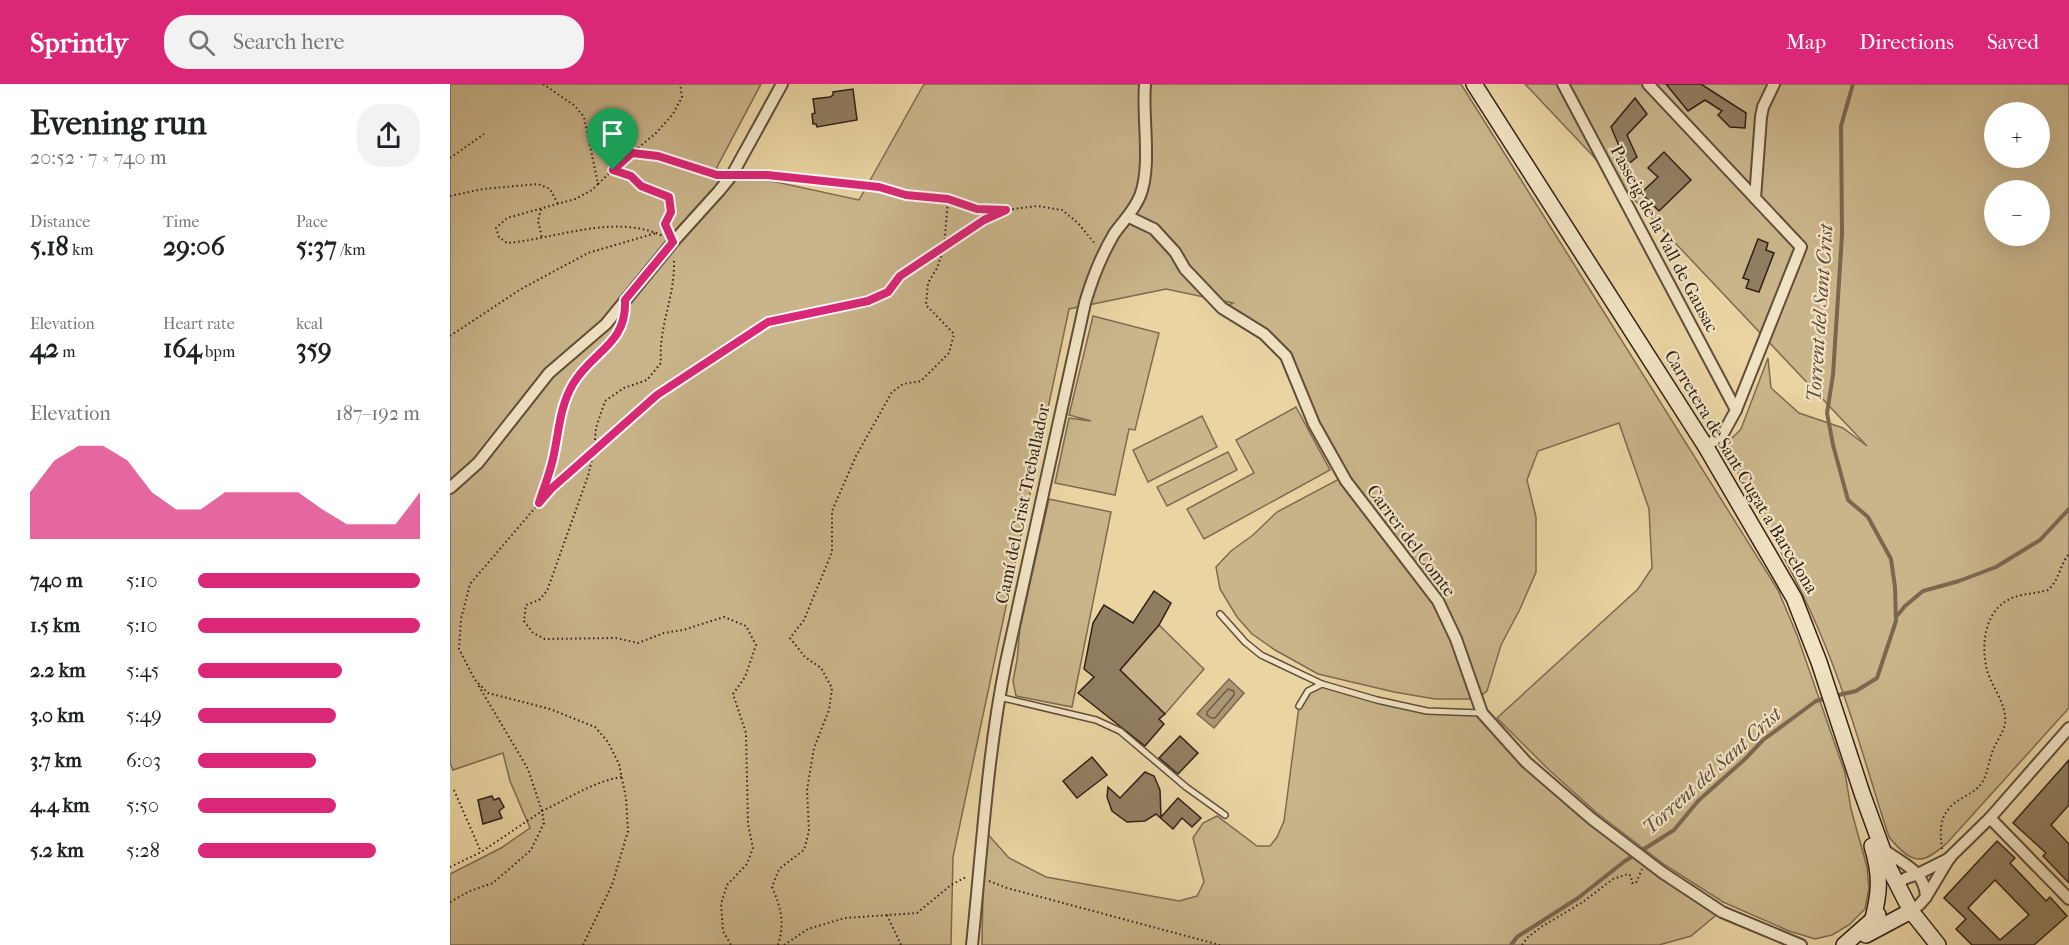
<!DOCTYPE html>
<meta charset="utf-8">
<style>
body{margin:0;font-family:"IM FELL French Canon",serif;background:#f2f2f2;color:#202124;height:100vh;display:flex;flex-direction:column;font-size:22px;white-space:nowrap}
*{box-sizing:border-box;margin:0}
p{font-size:20px;color:#757577}
.icon{flex:none;width:33px;height:33px;fill:none;stroke:currentColor;stroke-width:2;stroke-linecap:round;stroke-linejoin:round}
.map{position:relative;flex:1;overflow:hidden}
.side{display:flex;flex-direction:column;background:#fff;width:450px}
.side>*{flex:none}
.buttons{position:absolute;left:1534px;top:18px;display:grid;gap:12px}
.buttons a{display:grid;place-items:center;width:66px;height:66px;border-radius:50%;background:#fff;box-shadow:0 6px 24px #0002;font-size:30px}
.pin{position:absolute;display:grid;place-items:center;width:51px;height:51px;color:#fff;margin:-62px -26px;border-radius:50% 50% 50% 0;rotate:-45deg;box-shadow:0 0 6px #0007}
.pin .icon{rotate:45deg}
.round{display:grid;place-items:center;flex:none;width:63px;height:63px;border-radius:24px;background:#f2f2f2}
.summary{display:flex;align-items:center;justify-content:space-between;height:102px;padding:0 30px}
h1{font-size:33px;font-weight:700;line-height:45px}
.metrics{display:grid;grid-template-columns:repeat(3,1fr);gap:9px;height:102px;padding:6px 30px}
.metrics div{display:grid;align-content:center}
.metrics b{font-size:26px;font-weight:700}
.metrics small{font-size:16px;font-weight:400}
.metrics p{font-size:16px}
.chart{height:168px;padding:12px 30px}
.chart p{display:flex;justify-content:space-between}
.chart svg{width:100%;height:108px;margin-top:6px;fill:#db2777;opacity:.7}
ul{padding:0 30px;list-style:none;font-size:20px}
li{display:grid;grid-template-columns:96px 72px 1fr;align-items:center;height:45px}
li i{height:15px;border-radius:8px;background:#db2777}
header{display:flex;align-items:center;gap:36px;box-sizing:border-box;height:84px;padding:0 30px;background:#db2777;color:#fff}
header strong{font-size:28px}
nav{display:flex;gap:33px;margin-inline-start:auto;font-size:21px}
.search{width:420px;height:54px;background:#f2f2f2;display:flex;align-items:center;gap:15px;box-sizing:border-box;padding:0 21px;border-radius:24px;color:#757577;font-size:22px}
main{display:flex;flex:1;min-height:0}
.map>svg:first-child{display:block}
.green{fill:#cab58b;stroke:#7e6a52;stroke-width:1.5;fill-rule:evenodd}
.water{fill:#ab9774;stroke:#7b6750;stroke-width:1.5}
.lines{fill:none;stroke-linecap:round;stroke-linejoin:round}
.shore{stroke:#6e5c47;stroke-width:1.5}
.stream{stroke:#7b6750;stroke-width:4}
.building{fill:#917e61;stroke:#32201a;stroke-width:1.5;fill-rule:evenodd}
.lane-casing{stroke:#604d3c;stroke-width:8}
.street-casing{stroke:#604d3c;stroke-width:14}
.secondary-casing{stroke:#32201a;stroke-width:18}
.path{stroke:#32201a;stroke-width:2;stroke-dasharray:1.5 3;stroke-linecap:butt}
.lane{stroke:#f1e3c3;stroke-width:5}
.street{stroke:#f1e3c3;stroke-width:10}
.secondary{stroke:#f1e3c3;stroke-width:15}
.route-casing{stroke:#fff;stroke-width:12}
.route{stroke:#db2777;stroke-width:8}
.labels{text-anchor:middle;dominant-baseline:central;stroke-width:4.5;stroke-linejoin:round;paint-order:stroke}
.street-label{font-size:18px;fill:#32201a;stroke:#f1e3c3}
.water-label{font-size:20px;font-style:italic;fill:#5c4a3a;stroke:#f1e3c3}
</style>
<header>
<strong>Sprintly</strong>
<div class="search"><svg class="icon" aria-label="search" viewBox="0 0 24 24"><circle cx="10" cy="10" r="6"/><path d="M15 15l6 6"/></svg>Search here</div>
<nav><a>Map</a><a>Directions</a><a>Saved</a></nav>
</header>
<main>
<section class="side">
<div class="summary"><div><h1>Evening run</h1><p>20:52 · 7 × 740 m</p></div><a class="round"><svg class="icon" aria-label="share" viewBox="0 0 24 24"><path d="M12 15V3M7 8l5-5 5 5M5 13v7h14v-7"/></svg></a></div>
<div class="metrics">
<div><p>Distance</p><b>5.18<small> km</small></b></div>
<div><p>Time</p><b>29:06</b></div>
<div><p>Pace</p><b>5:37<small> /km</small></b></div>
</div>
<div class="metrics">
<div><p>Elevation</p><b>42<small> m</small></b></div>
<div><p>Heart rate</p><b>164<small> bpm</small></b></div>
<div><p>kcal</p><b>359</b></div>
</div>
<div class="chart"><p><span>Elevation</span>187–192 m</p>
<svg viewBox="0 0 160 44" preserveAspectRatio="none"><path d="M0 44V25L10 12L20 6L30 6L40 12L50 25L60 32L70 32L80 25L90 25L100 25L110 25L120 32L130 38L140 38L150 38L160 25V44z"/></svg>
</div>
<ul>
<li><b>740 m</b>5:10<i style="width:100%"></i></li>
<li><b>1.5 km</b>5:10<i style="width:100%"></i></li>
<li><b>2.2 km</b>5:45<i style="width:65%"></i></li>
<li><b>3.0 km</b>5:49<i style="width:62%"></i></li>
<li><b>3.7 km</b>6:03<i style="width:53%"></i></li>
<li><b>4.4 km</b>5:50<i style="width:62%"></i></li>
<li><b>5.2 km</b>5:28<i style="width:80%"></i></li>
</ul>
</section>
<div class="map">
<svg width="1619" height="861" viewBox="0 0 1619 861">
<rect width="100%" height="100%" fill="#e9d4a2"/>
<filter id="stains"><feTurbulence type="fractalNoise" baseFrequency=".00333" numOctaves="4"/><feColorMatrix values="0 0 0 0 .2 0 0 0 0 .09 0 0 0 0 .02 0 0 0 .5 -.17"/></filter>
<radialGradient id="worn" r=".72"><stop offset=".6" stop-color="#630" stop-opacity="0"/><stop offset="1" stop-color="#630" stop-opacity=".3"/></radialGradient>
<g class="green">
<path d="M0 0H311L266 85 409 116 474 0H1011L1328 506 1347 551 1395 689 1401 725 1417 783 1419 804 1415 825 1399 841 1382 851 1365 855 1339 847 1273 818 1215 781 1147 729 1098 685 1047 634 1188 505 1202 484 1199 425 1169 339 1088 367 1077 396 1086 433V488L1070 525 1051 561 1037 607 1027 615H985L944 608 868 590 825 566 802 550 787 533 770 505 766 483 781 467 803 451 827 428 893 393 836 272 772 224 783 219 716 205 619 225 503 773 501 861H0V790L51 764 80 744 60 697 53 669 3 686 0 679Z"/>
<path d="M1075 0H1619V624L1498 758C1472 782 1462 781 1439 753 1416 683 1397 610 1367 542 1341 482 1308 426 1277 369 1274 356 1284 354 1291 345L1318 274 1321 304 1349 329 1393 344 1417 362ZM1545 28H1590V74H1545ZM1545 106H1590V152H1545Z"/>
<path d="M643 232 709 249 685 346 679 345 665 411 605 399 619 334 641 337 619 331Z"/>
<path d="M846 323 880 386 754 455 737 425 804 389 786 356Z"/>
<path d="M752 332 767 363 698 398 683 366Z"/>
<path d="M778 368 787 386 717 422 707 403Z"/>
<path d="M599 415 661 428 622 623 566 612 563 597 567 576 570 544Z"/>
<path d="M709 541 754 585 715 630 670 586Z"/>
<path d="M872 600 977 627 1032 629 1076 678 1271 827 1241 852 1209 861H532L534 746 559 774 596 793 729 817 747 812 754 798 743 754 753 739 767 732 807 762H820L827 753 834 737 849 622 858 607Z"/>
</g>
<path class="water" d="M779 595 794 609 764 644 747 630Z"/>
<g class="lines">
<path class="shore" d="M778 605 784 607V611L765 634H761L757 631V628Z"/>
<g class="stream">
<path d="M1446 533 1455 522 1473 507 1509 497 1546 483 1590 456 1619 425"/>
<path d="M1384 612 1406 607 1427 594 1446 537 1445 503 1441 475 1418 433 1398 416 1383 361 1377 329 1383 291 1392 151 1391 42 1403 0"/>
<path d="M1061 861 1067 853 1128 814 1175 777 1224 746 1248 717 1295 675 1313 656 1366 617 1376 614"/>
</g>
</g>
<g class="building">
<path d="M1216 0H1251L1296 29 1295 44 1280 43 1268 31 1272 27 1255 16 1238 27Z"/>
<path d="M403 5 407 36 367 43 366 40H363L362 30 365 29 363 15 380 13 383 11V8Z"/>
<path d="M1185 14 1197 30 1177 51 1187 73 1177 81 1161 43Z"/>
<path d="M1214 68 1241 96 1209 127 1191 109 1208 93 1198 84Z"/>
<path d="M1308 155 1318 159 1316 166 1324 169 1309 208 1296 204 1299 196 1293 194Z"/>
<path d="M704 507 721 519 709 541 670 586 715 630 709 635 714 640 695 662 628 609 644 593 634 585 643 539 654 521 683 539Z"/>
<path d="M730 652 748 669 728 690 709 674Z"/>
<path d="M642 673 657 691 627 714 613 697Z"/>
<path d="M1619 676V721L1601 741 1619 760V799L1593 772 1596 769 1563 739Z"/>
<path d="M695 688 704 692 710 706 711 733 728 714 751 734 742 743 732 734 723 745 706 730 695 737 677 738 662 727 657 713 658 703 670 714Z"/>
<path d="M42 712 44 716 49 714 54 723 49 727 52 734 33 740 28 716Z"/>
<path d="M1547 757 1565 774 1560 779 1596 817 1600 813 1617 832 1584 861H1522L1506 845 1516 835 1494 814ZM1545 796 1579 831 1550 856 1518 824Z"/>
</g>
<g class="lines">
<defs>
<g id="lane">
<path d="M770 530 795 558 811 571 872 600"/>
<path d="M549 613 646 636 670 647 736 703 775 731"/>
<path d="M849 622 858 607 872 600 927 616 977 627 1031 629"/>
</g>
<g id="street">
<path d="M1113 0 1286 326"/>
<path d="M1198 0 1351 163 1286 326 1274 348 1256 363"/>
<path d="M1305 114 1311 33 1313 23 1324 0"/>
<path d="M679 133 704 145 725 168 735 185 772 224 814 250 836 272 864 340 896 397 988 517 1006 555 1032 629 1076 678 1142 735 1213 789 1272 828 1351 861"/>
<path d="M0 404 28 379 99 289 156 240 223 158 269 107 282 91 332 0"/>
<path d="M1540 734 1619 815"/>
<path d="M1433 765C1452 780 1475 786 1476 813"/>
<path d="M1446 800 1456 794 1468 790 1500 774"/>
<path d="M1461 827 1470 820 1476 813 1500 773 1540 734 1619 644"/>
<path d="M522 861C532 767 537 671 556 578L635 219C642 195 651 172 664 150 673 137 684 127 690 112 702 82 692 33 695 0"/>
</g>
<g id="secondary">
<path d="M1024 0 1256 363 1344 514 1369 578 1412 709 1440 786 1461 827 1488 861"/>
<path d="M1422 762C1431 791 1430 809 1422 838"/>
<path d="M1416 851 1461 827"/>
<path d="M1394 861 1428 831"/>
</g>
</defs>
<use href="#lane" class="lane-casing"/>
<use href="#street" class="street-casing"/>
<use href="#secondary" class="secondary-casing"/>
<g class="path">
<path d="M93 0 125 22 134 33 148 100 142 106 125 115 57 134 46 144 49 153 57 159C106 155 164 129 213 152"/>
<path d="M139 52C154 57 166 61 171 78"/>
<path d="M182 69 209 72 266 91"/>
<path d="M0 74 34 50"/>
<path d="M163 86 181 92 191 102 219 113 221 128 215 139 218 147"/>
<path d="M296 91H317L429 103 456 111 498 115 527 125 556 126 587 122 612 126 628 139 646 161"/>
<path d="M148 100 171 78 206 49 223 30 232 13 230 0"/>
<path d="M0 112 33 105 88 100 100 105 108 120"/>
<path d="M91 125 88 137 92 154"/>
<path d="M224 177C225 214 208 243 211 279L197 296 174 304 155 317 146 344 144 367 138 392 97 507 89 516 76 521 74 537 83 549 95 555 166 554 188 559 214 549 233 546 274 533 296 542 306 561 295 593 283 610 296 649 298 740 303 764 297 780 277 801 271 820 273 847 281 861"/>
<path d="M0 252 71 205 138 169 206 149"/>
<path d="M90 416C95 402 101 387 104 372 109 347 110 323 123 300 136 277 162 264 173 239"/>
<path d="M4 706 31 768"/>
<path d="M1492 765C1489 742 1490 727 1512 714 1520 709 1528 706 1533 697 1538 688 1539 676 1543 666 1546 659 1550 653 1553 646 1562 626 1542 605 1537 586 1531 562 1534 529 1558 516 1570 509 1585 510 1598 506 1609 497 1610 480 1619 470"/>
<path d="M0 783 31 768 92 727 78 685 27 599"/>
<path d="M539 797 557 804 770 861"/>
<path d="M0 818 20 807 43 799 81 766 94 739 92 727C118 715 144 697 172 693"/>
<path d="M437 831 451 861"/>
<path d="M133 861 162 801 178 747 176 714 169 680 158 658 145 643 100 625 38 609 25 596 9 565 11 535 20 500 102 404 207 311 318 238 418 217 438 208 450 192 534 136 556 126"/>
<path d="M328 861C335 838 331 824 322 803L329 785 354 766 359 747 357 706 364 664 379 626 382 604 371 584 355 573 340 554 354 536 382 468V427L406 372 442 308 453 300 471 297 499 269 504 250 476 221 478 199 487 184 494 164 498 115"/>
<path d="M334 861 358 845 395 834 467 829 501 801 516 793"/>
<path d="M1072 861 1077 854 1091 843 1133 818 1163 795 1178 790 1181 792 1182 799H1186L1192 785"/>
</g>
<use href="#lane" class="lane"/>
<use href="#street" class="street"/>
<use href="#secondary" class="secondary"/>
</g>
<g class="lines">
<defs>
<path id="route" d="M182 69 208 72 267 91H317L429 103 456 111 498 115 527 125 556 126 534 136 450 192 438 208 418 217 318 238 207 311 102 404 89 419C94 403 101 387 104 370 109 346 110 322 123 300 142 267 177 261 175 216L223 158 215 140 221 128 219 113 191 102 181 92 163 86Z"/>
</defs>
<use href="#route" class="route-casing"/>
<use href="#route" class="route"/>
</g>
<g class="labels">
<g class="street-label">
<text transform="translate(1214 155) rotate(62)">Passeig de la Vall de Gausac</text>
<text transform="translate(1291 388) rotate(59)">Carretera de Sant Cugat a Barcelona</text>
<text transform="translate(573 420) rotate(-78)">Camí del Crist Treballador</text>
<text transform="translate(961 457) rotate(53)">Carrer del Comte</text>
</g>
<g class="water-label">
<text transform="translate(1370 229) rotate(-86)">Torrent del Sant Crist</text>
<text transform="translate(1262 687) rotate(-42)">Torrent del Sant Crist</text>
</g>
</g>
<rect width="100%" height="100%" filter="url(#stains)"/>
<rect width="100%" height="100%" fill="url(#worn)"/>
</svg>
<div class="buttons">
<a>+</a>
<a>−</a>
</div>
<div class="pin" style="left:163px;top:86px;background:#1e9e55"><svg class="icon" aria-label="arrive" viewBox="0 0 24 24"><path d="M6 21V4h12l-3 4 3 4H6"/></svg></div>
</div>
</main>
